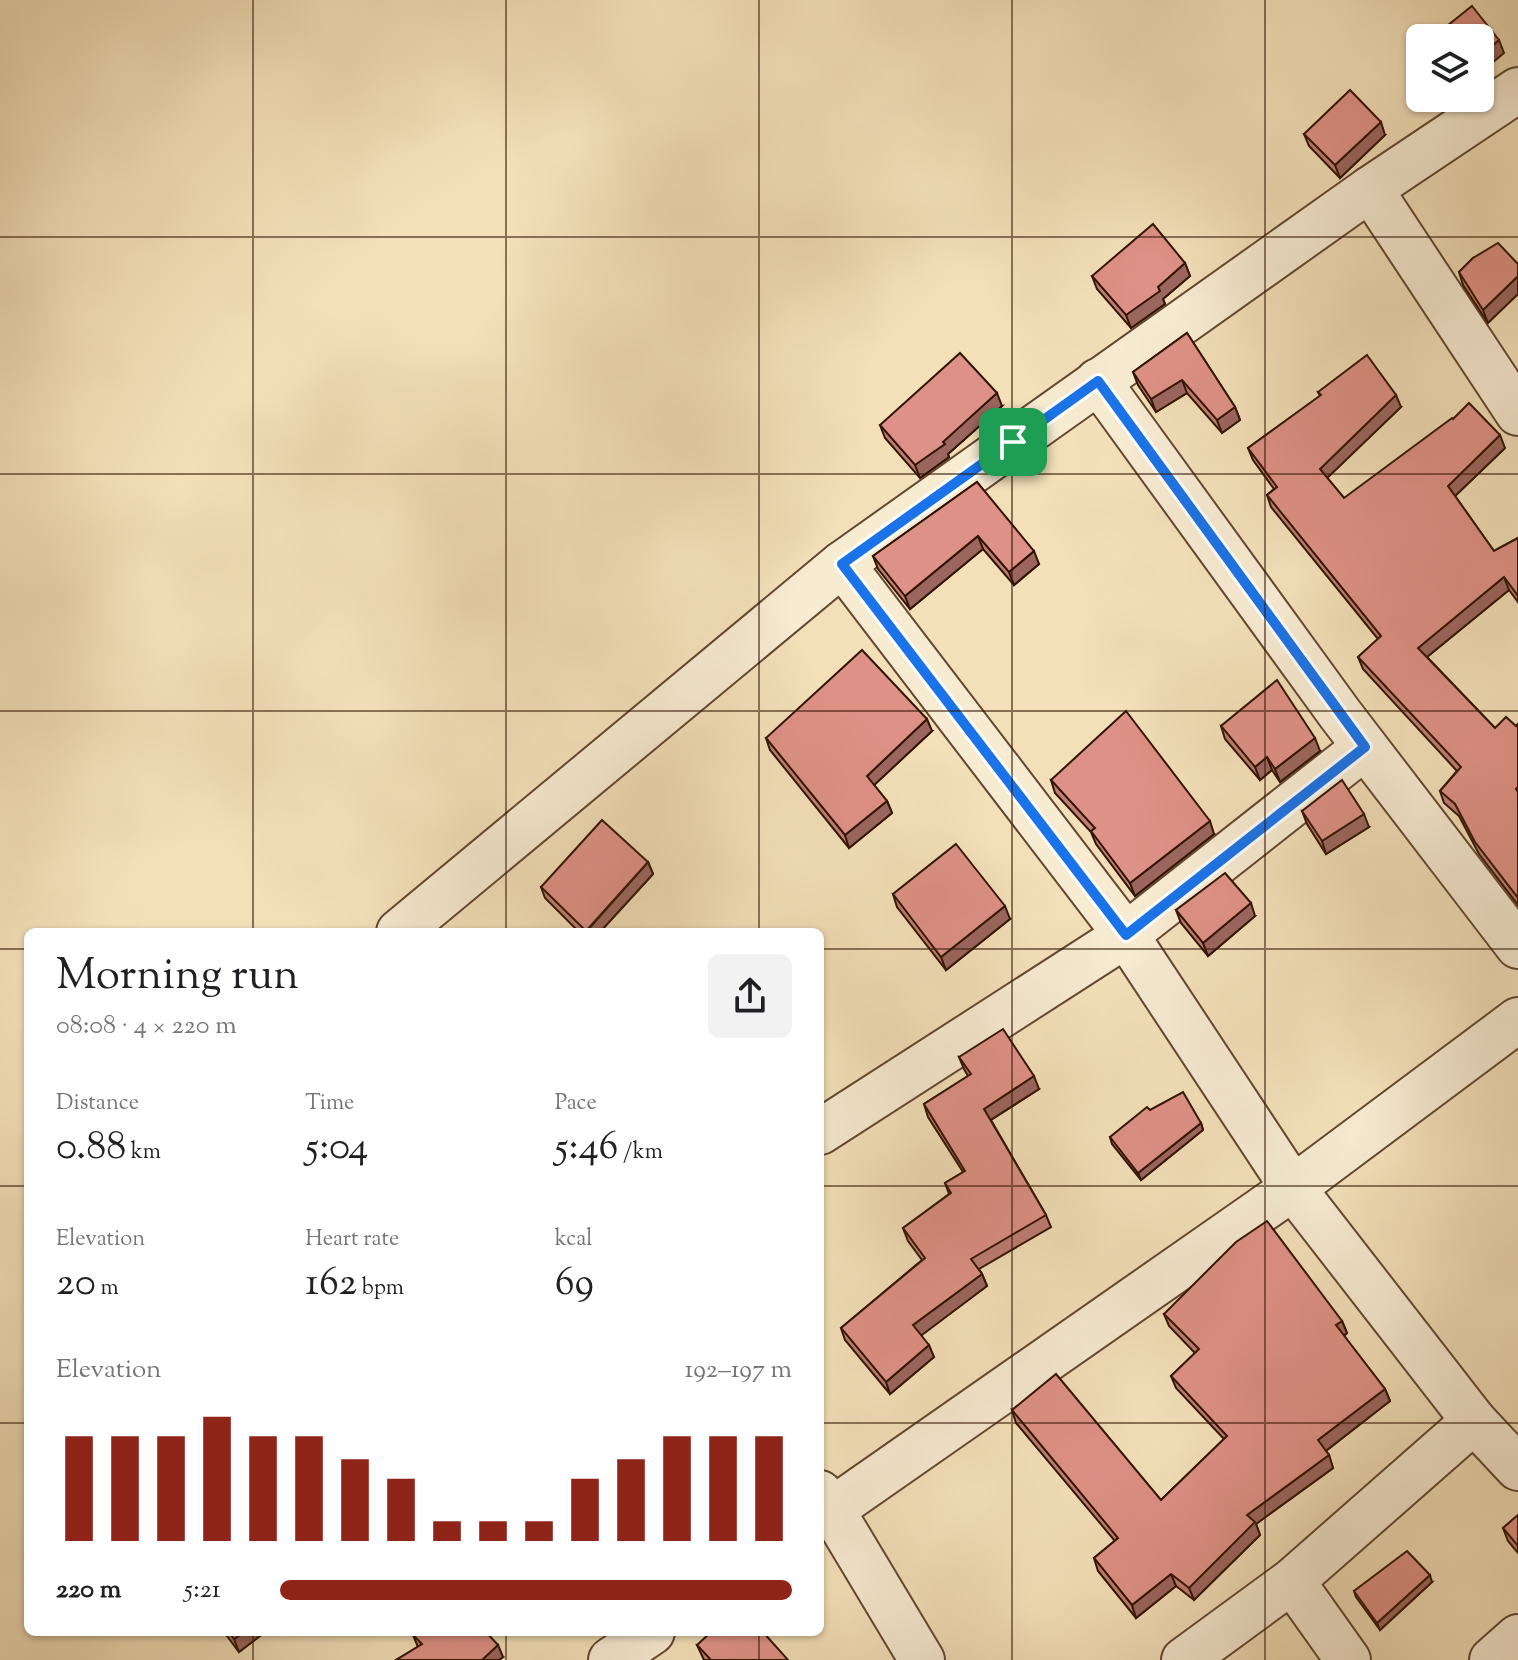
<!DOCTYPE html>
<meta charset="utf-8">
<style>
body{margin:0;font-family:"Sorts Mill Goudy",serif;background:#f2f2f2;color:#202124;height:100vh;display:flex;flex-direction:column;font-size:30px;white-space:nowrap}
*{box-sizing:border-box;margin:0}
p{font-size:26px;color:#757577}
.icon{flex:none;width:44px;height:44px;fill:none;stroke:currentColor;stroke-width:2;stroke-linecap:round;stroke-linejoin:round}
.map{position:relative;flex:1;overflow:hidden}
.panel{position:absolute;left:24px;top:928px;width:800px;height:708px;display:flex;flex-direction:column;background:#fff;border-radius:12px;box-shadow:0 2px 6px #0004}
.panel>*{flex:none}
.tools{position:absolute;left:1406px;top:24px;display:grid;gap:16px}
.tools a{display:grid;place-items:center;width:88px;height:88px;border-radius:12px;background:#fff;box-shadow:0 2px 6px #0004;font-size:40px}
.pin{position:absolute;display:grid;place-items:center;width:68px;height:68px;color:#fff;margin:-34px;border-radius:16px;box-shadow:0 4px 12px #0006}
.round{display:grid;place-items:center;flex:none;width:84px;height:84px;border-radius:12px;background:#f2f2f2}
.head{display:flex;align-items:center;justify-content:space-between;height:136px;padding:0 32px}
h1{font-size:44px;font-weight:600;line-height:60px}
.stats{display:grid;grid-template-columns:repeat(3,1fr);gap:12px;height:136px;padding:8px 32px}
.stats div{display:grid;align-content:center}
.stats b{font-size:40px;font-weight:600}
.stats small{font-size:22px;font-weight:400}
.stats p{font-size:22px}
.chart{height:224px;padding:16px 32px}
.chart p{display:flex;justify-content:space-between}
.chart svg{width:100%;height:144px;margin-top:8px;stroke:#8f2418;stroke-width:6}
ul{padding:0 32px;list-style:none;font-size:26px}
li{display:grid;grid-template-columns:128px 96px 1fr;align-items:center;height:60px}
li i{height:20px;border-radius:10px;background:#8f2418}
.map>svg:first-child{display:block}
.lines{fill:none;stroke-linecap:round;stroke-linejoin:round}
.street-casing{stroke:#624730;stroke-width:48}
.street{stroke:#f7ebd2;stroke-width:44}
.wall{fill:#bf7d73;stroke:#311403;stroke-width:2}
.shaded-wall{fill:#9b665e;stroke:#311403;stroke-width:2}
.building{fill:#de9186;stroke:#311403;stroke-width:2}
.route-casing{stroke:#fff;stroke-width:16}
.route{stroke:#1a73e8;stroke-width:10}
.grid{fill:none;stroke:#311403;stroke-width:2;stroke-opacity:0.55}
</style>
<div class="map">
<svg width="1518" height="1660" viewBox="0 0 1518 1660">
<rect width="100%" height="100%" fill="#f3e0b9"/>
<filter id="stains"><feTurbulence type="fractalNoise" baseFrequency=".0025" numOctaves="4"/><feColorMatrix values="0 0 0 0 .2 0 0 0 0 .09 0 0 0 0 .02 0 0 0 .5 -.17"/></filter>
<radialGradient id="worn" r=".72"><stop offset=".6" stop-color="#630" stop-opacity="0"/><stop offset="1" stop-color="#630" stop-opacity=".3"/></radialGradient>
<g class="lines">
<defs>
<g id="street">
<path d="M1370 189 1518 413"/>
<path d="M1098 381 1340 714 1518 946"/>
<path d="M842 564 1126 935 1293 1188 1474 1421 1292 1581 1348 1660"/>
<path d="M399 932 842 564 1370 189 1518 90"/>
<path d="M820 1132 1126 935 1365 747"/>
<path d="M1474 1421 1518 1468"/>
<path d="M820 1493 832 1510 922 1660"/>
<path d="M820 1518 1293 1188 1518 1020"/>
<path d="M611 1660 652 1632"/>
<path d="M1184 1660 1292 1581"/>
<path d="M1492 1660 1518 1637"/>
</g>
</defs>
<use href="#street" class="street-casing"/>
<use href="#street" class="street"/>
</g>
<g class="wall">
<path d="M1304 134 1385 135 1340 178 1309 146Z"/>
<path d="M1473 258 1488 323 1463 285 1459 272Z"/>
<path d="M1185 263 1190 276 1163 299 1165 304 1131 328 1097 289 1092 276Z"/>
<path d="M1187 333 1235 407 1240 420 1222 433 1187 393 1156 412 1138 385 1133 372Z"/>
<path d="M1318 392 1401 407 1327 478 1344 498 1505 448 1455 496 1494 551 1518 538V602L1509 590 1427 657 1495 728 1516 726 1518 724V905L1479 854 1459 816 1444 803 1440 791 1457 771 1363 669 1358 657 1378 639 1271 507 1267 495 1274 489 1253 460 1248 448 1320 396Z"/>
<path d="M1002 406 948 454 949 457 920 478 885 438 880 425Z"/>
<path d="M977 482 1039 564 1014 585 983 549 910 609 878 569 873 556Z"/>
<path d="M1221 726 1320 751 1280 782 1272 770 1260 780 1225 739Z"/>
<path d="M932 731 874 785 887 801 892 813 849 848 770 750 766 738Z"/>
<path d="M1051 780 1214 834 1135 896 1096 844 1091 832 1055 793Z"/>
<path d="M1302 811 1369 827 1326 854 1307 824Z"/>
<path d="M648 862 653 874 600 932H579L545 898 541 887Z"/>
<path d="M893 894 1010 919 946 970 897 907Z"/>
<path d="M1176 910 1255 916 1208 956 1181 923Z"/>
<path d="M959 1057 1039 1089 991 1120 1046 1215 1051 1227 979 1269 982 1274 987 1286 921 1335 934 1357 890 1394 845 1340 841 1328 922 1260 908 1241 903 1228 949 1194 945 1183 963 1172 928 1117 924 1104 968 1076 964 1069Z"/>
<path d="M1201 1123 1203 1130 1141 1180 1112 1144 1110 1137Z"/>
<path d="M1164 1314 1342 1321 1347 1333 1344 1336 1385 1389 1390 1401 1326 1451 1329 1455 1333 1468 1256 1524 1260 1535 1194 1600 1176 1586 1136 1618 1098 1571 1094 1558 1115 1541 1016 1423 1012 1410 1161 1500 1224 1439 1176 1388 1171 1376 1195 1353 1169 1326Z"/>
<path d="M1518 1515V1553L1508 1541 1503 1528Z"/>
<path d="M1432 1582 1380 1630 1356 1597 1354 1591Z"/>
<path d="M224 1632H265L239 1652Z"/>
<path d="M413 1635 503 1657 499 1660H396L418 1647Z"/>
<path d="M697 1645 788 1660H704Z"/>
</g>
<g class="shaded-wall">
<path d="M1499 40 1504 53 1480 73V56Z"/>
<path d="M1381 122 1385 135 1340 178 1335 165Z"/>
<path d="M1185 263 1190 276 1163 299 1165 304 1131 328 1126 315Z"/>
<path d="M1518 276V294L1488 323 1483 310Z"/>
<path d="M1182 380 1187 393 1156 412 1151 399Z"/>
<path d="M997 393 1002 406 948 454 949 457 920 478 915 465Z"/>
<path d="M1396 395 1401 407 1324 481 1320 469Z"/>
<path d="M1235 407 1240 420 1222 433 1217 420Z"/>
<path d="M1500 435 1505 448 1452 499 1448 486Z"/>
<path d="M978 536 983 549 910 609 905 596Z"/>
<path d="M1034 551 1039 564 1014 585 1009 572Z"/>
<path d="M1504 577 1509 590 1422 661 1418 648Z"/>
<path d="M927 719 932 731 871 788 867 776Z"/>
<path d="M1315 738 1320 751 1280 782 1275 769Z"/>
<path d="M1267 757 1272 770 1260 780 1255 767Z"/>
<path d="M887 801 892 813 849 848 845 835Z"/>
<path d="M1364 814 1369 827 1326 854 1322 841Z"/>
<path d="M1210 821 1214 834 1135 896 1130 883Z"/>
<path d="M648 862 653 874 600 932H586Z"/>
<path d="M1251 903 1255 916 1208 956 1203 943Z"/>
<path d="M1005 906 1010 919 946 970 941 957Z"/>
<path d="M1034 1076 1039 1089 989 1121 984 1109Z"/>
<path d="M1201 1123 1203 1130 1141 1180 1138 1173Z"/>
<path d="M982 1274 987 1286 918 1338 913 1325Z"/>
<path d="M1342 1321 1347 1333 1341 1338 1336 1325Z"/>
<path d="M929 1345 934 1357 890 1394 886 1382Z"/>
<path d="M1385 1389 1390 1401 1323 1453 1318 1440Z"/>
<path d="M1329 1455 1333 1468 1256 1524 1260 1535 1194 1600 1189 1588 1247 1515Z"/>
<path d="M1171 1574 1176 1586 1136 1618 1132 1605Z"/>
<path d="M1430 1575 1432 1582 1380 1630 1377 1623Z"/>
<path d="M244 1632H265L239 1652 234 1639Z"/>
<path d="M498 1645 503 1657 499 1660H482Z"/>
</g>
<g class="building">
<path d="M1472 6 1499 40 1480 56V38H1432Z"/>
<path d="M1420 48V58L1415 52Z"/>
<path d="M1350 90 1381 122 1335 165 1304 134Z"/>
<path d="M1153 224 1185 263 1158 287 1160 291 1126 315 1092 276Z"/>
<path d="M1498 243 1518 264V276L1483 310 1459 272 1473 258Z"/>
<path d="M1187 333 1235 407 1217 420 1182 380 1151 399 1133 372Z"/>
<path d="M960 353 997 393 943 442 945 444 915 465 880 425Z"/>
<path d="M1367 355 1396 395 1320 469 1344 498 1452 418 1453 419 1469 403 1500 435 1448 486 1494 551 1518 538V596L1504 577 1418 648 1495 728 1506 717 1516 726 1518 724V787L1516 789 1518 792V898L1475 842 1455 804 1440 791 1461 767 1358 657 1381 636 1267 495 1277 487 1248 448 1321 395 1318 392Z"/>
<path d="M977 482 1034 551 1009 572 978 536 905 596 873 556Z"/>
<path d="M862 650 927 719 867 776 887 801 845 835 766 738Z"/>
<path d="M1277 680 1315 738 1275 769 1267 757 1255 767 1221 726Z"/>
<path d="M1126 711 1210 821 1130 883 1091 831 1095 828 1051 780Z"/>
<path d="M1342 780 1364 814 1322 841 1302 811Z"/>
<path d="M602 820 648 862 586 931 541 887Z"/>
<path d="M956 844 1005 906 941 957 893 894Z"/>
<path d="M1225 873 1251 903 1203 943 1176 910Z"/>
<path d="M1003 1029 1034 1076 984 1109 1046 1215 971 1259 982 1274 913 1325 929 1345 886 1382 841 1328 925 1258 903 1228 951 1193 945 1183 965 1171 924 1104 971 1074 959 1057Z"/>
<path d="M1183 1092 1201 1123 1138 1173 1110 1137 1147 1107 1150 1110Z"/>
<path d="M1267 1221 1342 1321 1336 1325 1385 1389 1318 1440 1329 1455 1247 1515 1255 1522 1189 1588 1171 1574 1132 1605 1094 1558 1118 1538 1012 1410 1056 1374 1161 1500 1227 1436 1171 1376 1199 1349 1164 1314 1236 1242Z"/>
<path d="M1518 1515V1546L1503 1528Z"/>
<path d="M1407 1551 1430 1575 1377 1623 1354 1591Z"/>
<path d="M229 1632H244L234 1639Z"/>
<path d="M417 1632H486L498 1645 482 1660H396L422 1644 413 1635Z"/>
<path d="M711 1632H763L788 1660H711L697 1645Z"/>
</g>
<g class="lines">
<defs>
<path id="route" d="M1098 381 1365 747 1126 935 842 564Z"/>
</defs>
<use href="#route" class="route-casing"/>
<use href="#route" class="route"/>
</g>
<path class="grid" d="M253 0V932M506 0V932M759 0V932M1012 0V1660M1265 0V1660M0 237H1518M0 474H1518M0 711H1518M0 949H28M820 949H1518M0 1186H28M820 1186H1518M0 1423H28M820 1423H1518M253 1632V1660M506 1632V1660M759 1632V1660"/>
<rect width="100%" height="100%" filter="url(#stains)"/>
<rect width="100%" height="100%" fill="url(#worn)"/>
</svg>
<div class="tools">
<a><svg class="icon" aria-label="layers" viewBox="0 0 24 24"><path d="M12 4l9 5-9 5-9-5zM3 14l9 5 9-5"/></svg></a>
</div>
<div class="pin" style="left:1013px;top:442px;background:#1e9e55"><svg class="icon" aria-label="arrive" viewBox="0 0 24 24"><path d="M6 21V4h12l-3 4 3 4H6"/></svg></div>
<section class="panel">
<div class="head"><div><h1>Morning run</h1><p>08:08 · 4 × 220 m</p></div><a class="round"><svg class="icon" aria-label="share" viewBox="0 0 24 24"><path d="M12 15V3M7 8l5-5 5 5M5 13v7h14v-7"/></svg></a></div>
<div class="stats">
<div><p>Distance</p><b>0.88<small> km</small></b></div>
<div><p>Time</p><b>5:04</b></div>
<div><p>Pace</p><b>5:46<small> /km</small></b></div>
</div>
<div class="stats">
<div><p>Elevation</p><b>20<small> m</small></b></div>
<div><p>Heart rate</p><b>162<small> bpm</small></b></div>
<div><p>kcal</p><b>69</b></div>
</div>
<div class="chart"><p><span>Elevation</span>192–197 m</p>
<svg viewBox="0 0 160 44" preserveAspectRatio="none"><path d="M5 44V12M15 44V12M25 44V12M35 44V6M45 44V12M55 44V12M65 44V19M75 44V25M85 44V38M95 44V38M105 44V38M115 44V25M125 44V19M135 44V12M145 44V12M155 44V12"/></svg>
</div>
<ul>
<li><b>220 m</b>5:21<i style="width:100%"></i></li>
</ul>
</section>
</div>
